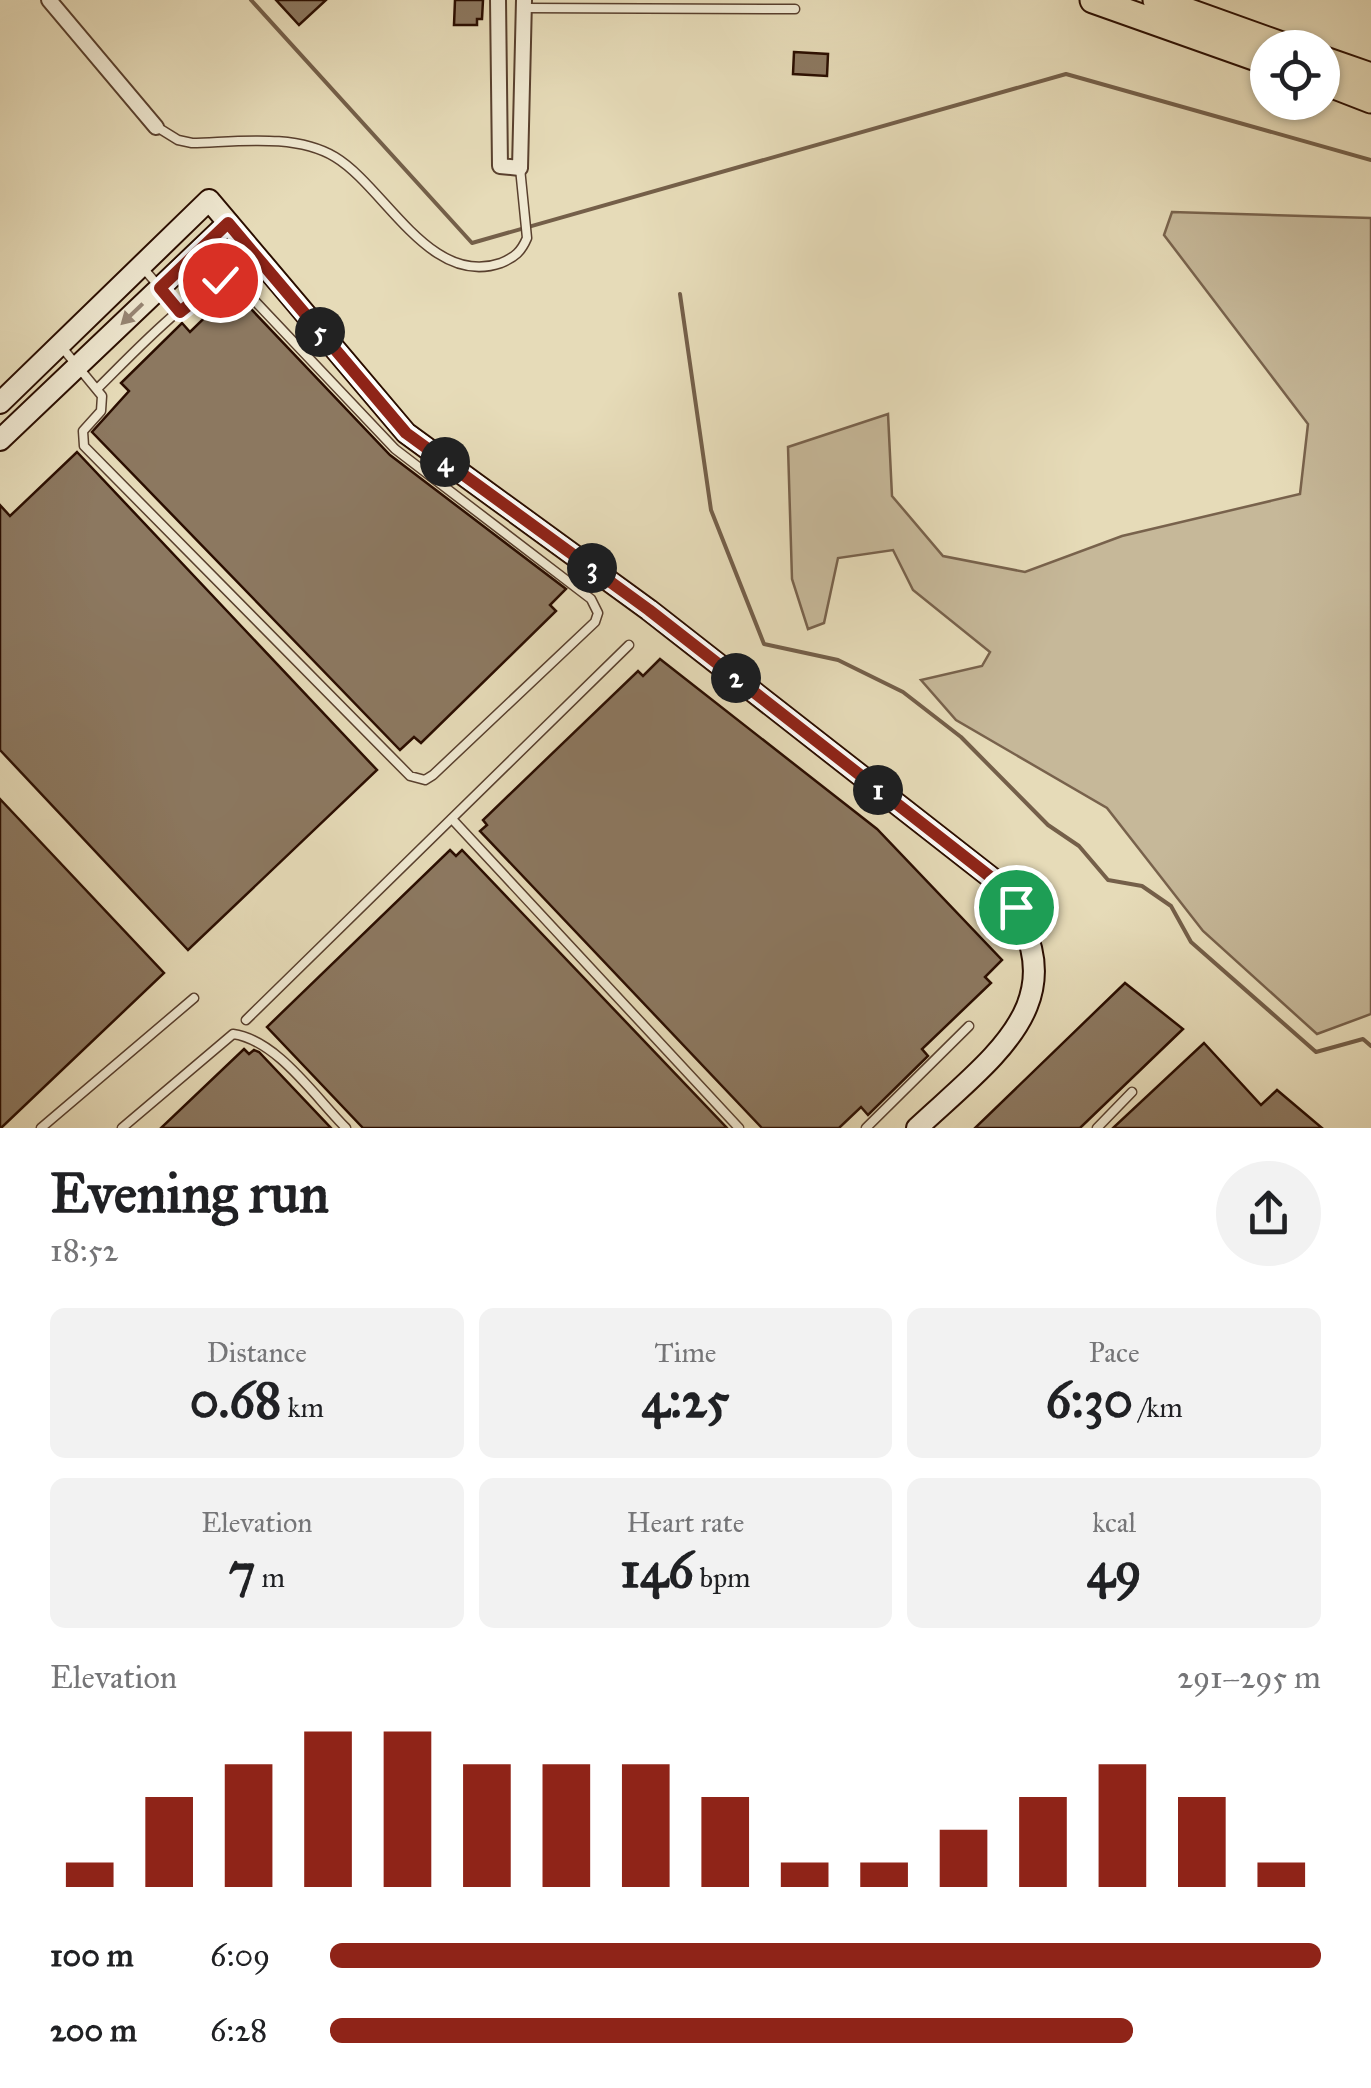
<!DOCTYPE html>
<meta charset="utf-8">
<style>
body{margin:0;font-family:"IM FELL Great Primer",serif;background:#f2f2f2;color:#202124;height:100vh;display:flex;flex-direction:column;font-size:38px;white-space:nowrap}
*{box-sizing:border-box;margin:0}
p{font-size:32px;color:#757577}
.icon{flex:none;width:55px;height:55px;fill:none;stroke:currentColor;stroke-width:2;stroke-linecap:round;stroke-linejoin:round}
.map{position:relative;height:1128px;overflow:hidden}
.details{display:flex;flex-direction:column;background:#fff;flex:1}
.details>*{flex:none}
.tools{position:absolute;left:1250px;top:30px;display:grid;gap:20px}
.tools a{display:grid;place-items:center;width:90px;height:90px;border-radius:50%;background:#fff;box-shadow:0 2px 8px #0004;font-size:50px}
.pin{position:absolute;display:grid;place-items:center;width:85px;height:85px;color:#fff;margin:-42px;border:5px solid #fff;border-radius:50%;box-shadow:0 2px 10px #0007}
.km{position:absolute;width:50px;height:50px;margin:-25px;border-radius:50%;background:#222;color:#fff;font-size:28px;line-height:50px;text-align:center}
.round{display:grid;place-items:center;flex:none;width:105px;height:105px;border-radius:52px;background:#f2f2f2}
.head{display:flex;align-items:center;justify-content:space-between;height:170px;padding:0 50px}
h1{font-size:55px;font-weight:800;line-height:75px}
.stats{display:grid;grid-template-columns:repeat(3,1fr);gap:15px;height:170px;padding:10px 50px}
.stats div{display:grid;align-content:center;border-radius:15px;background:#f2f2f2;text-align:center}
.stats b{font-size:50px;font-weight:800}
.stats small{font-size:28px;font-weight:400}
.stats p{font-size:28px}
.chart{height:280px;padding:20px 50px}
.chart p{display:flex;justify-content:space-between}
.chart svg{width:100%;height:180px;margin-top:10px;stroke:#8f2418;stroke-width:6}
ul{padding:0 50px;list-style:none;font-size:32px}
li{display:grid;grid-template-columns:160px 120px 1fr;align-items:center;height:75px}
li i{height:25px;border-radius:12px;background:#8f2418}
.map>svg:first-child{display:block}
.green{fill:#c6b899;stroke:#78624c;stroke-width:2.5}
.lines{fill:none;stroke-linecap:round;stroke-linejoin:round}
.stream{stroke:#745f49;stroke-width:4}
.building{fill:#8c7860;stroke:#2a0d00;stroke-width:2.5}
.lane-casing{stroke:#59402e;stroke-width:11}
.street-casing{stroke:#59402e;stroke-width:18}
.secondary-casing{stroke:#2a0d00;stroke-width:24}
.highway-casing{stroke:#2a0d00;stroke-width:29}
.lane{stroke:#efe8d1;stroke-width:8}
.street{stroke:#efe8d1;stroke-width:14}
.secondary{stroke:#efe8d1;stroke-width:20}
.highway{stroke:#e6dbb8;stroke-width:25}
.oneway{fill:#968573}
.route-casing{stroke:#fff;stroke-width:20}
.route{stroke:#8f2418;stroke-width:12}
</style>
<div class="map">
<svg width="1371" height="1128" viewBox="0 0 1371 1128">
<rect width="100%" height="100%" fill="#e6dbb8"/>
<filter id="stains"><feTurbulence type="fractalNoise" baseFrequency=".002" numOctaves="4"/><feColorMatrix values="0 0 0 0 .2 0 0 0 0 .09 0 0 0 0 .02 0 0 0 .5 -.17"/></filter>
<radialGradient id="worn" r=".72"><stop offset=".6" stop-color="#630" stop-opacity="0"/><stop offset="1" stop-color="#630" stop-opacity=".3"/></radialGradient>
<path class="green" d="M1172 212 1371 218V1014L1317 1034 1203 931 1107 808 956 720 921 680 982 666 990 652 913 590 893 550 838 558 824 623 808 629 792 579 788 447 888 414 892 496 943 556 1025 572 1122 536 1300 494 1308 424 1164 235Z"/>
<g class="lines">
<g class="stream">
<path d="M251 0 472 243 1066 74 1371 160"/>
<path d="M680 294 711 510 764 644 838 660 903 692 961 737 1048 825 1079 846 1108 880 1142 886 1171 906 1191 942 1316 1052 1363 1039 1371 1046"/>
</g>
</g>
<g class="building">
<path d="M276 0H326L299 25Z"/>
<path d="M455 0H483L482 19H477V25H454Z"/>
<path d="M794 52 828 54 827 76 793 74Z"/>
<path d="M233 290 390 455 566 589 550 605 556 611 421 743 414 737 400 750 92 432 129 391 121 383 182 323 190 332Z"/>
<path d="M77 452 377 770 188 950 0 750V505L10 516Z"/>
<path d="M660 659 877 829 1002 960 985 977 991 983 922 1049 928 1056 868 1115 861 1107 839 1128H762L480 831 487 825 483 820 638 671 643 676Z"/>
<path d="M0 799 164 973 1 1128H0Z"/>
<path d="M450 850 456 856 462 850 727 1128H363L267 1027Z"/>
<path d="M1125 983 1183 1029 1080 1128H975Z"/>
<path d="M1204 1043 1261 1105 1277 1090 1322 1128H1113Z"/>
<path d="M244 1049 249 1054 254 1050 259 1052 331 1128H161Z"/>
</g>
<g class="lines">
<defs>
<g id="lane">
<path d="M524 8 795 9"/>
<path d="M157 127 178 140 192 143C236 142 295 133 335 157 385 187 430 288 501 263 515 257 521 252 527 238L520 168"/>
<path d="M144 269 180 311"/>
<path d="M60 345 102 396 101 411 83 431 84 446 410 776 425 780 433 775 595 622 598 613 591 599 395 449 235 280C206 274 121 366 98 388"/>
<path d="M452 819 739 1128"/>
<path d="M246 1020 629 645"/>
<path d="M41 1128 194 998"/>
<path d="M122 1128 233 1034C277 1040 315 1097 346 1128"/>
<path d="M866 1128 969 1026"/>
<path d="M1097 1128 1132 1092"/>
</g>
<g id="street">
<path d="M49 0 156 127"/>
<path d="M498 0 500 166 520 168 524 0"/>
</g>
<g id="secondary">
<path d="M0 403 209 200 406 433 649 610 993 879C1087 994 1001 1050 917 1128"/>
<path d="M0 440 228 223"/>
</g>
<g id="highway">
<path d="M1093 0 1268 62"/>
<path d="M1156 0 1290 48"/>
<path d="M1322 59 1371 76"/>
<path d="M1322 81 1371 100"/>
</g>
</defs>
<use href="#lane" class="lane-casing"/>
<use href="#street" class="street-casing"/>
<use href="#secondary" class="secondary-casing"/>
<use href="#highway" class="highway-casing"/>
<use href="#lane" class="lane"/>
<use href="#street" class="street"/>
<use href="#secondary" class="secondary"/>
<use href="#highway" class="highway"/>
</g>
<defs><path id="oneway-solid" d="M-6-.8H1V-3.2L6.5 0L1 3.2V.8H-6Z" transform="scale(2.5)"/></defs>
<use class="oneway" href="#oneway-solid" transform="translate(132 314) rotate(136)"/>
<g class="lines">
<defs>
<path id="route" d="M220 280 180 312 160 288 228 223 406 433 649 610 993 879 1016 907"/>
</defs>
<use href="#route" class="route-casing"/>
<use href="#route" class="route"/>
</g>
<rect width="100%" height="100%" filter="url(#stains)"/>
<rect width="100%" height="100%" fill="url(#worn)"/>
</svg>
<div class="tools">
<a><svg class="icon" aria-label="locate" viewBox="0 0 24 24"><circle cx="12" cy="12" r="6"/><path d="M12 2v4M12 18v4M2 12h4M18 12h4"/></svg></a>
</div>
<div class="pin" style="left:1016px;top:907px;background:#1e9e55"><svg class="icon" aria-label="arrive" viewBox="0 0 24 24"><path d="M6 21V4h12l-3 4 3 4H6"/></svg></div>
<div class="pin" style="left:220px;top:280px;background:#d93025"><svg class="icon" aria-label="check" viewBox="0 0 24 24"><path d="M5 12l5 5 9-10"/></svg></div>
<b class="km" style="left:878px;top:790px">1</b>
<b class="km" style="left:736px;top:678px">2</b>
<b class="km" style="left:592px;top:568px">3</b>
<b class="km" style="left:445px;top:462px">4</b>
<b class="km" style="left:320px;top:332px">5</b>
</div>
<section class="details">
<div class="head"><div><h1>Evening run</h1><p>18:52</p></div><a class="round"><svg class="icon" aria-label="share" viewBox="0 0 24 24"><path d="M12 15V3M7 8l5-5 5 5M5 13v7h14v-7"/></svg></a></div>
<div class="stats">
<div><p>Distance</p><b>0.68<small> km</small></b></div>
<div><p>Time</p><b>4:25</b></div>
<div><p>Pace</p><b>6:30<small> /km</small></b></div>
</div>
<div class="stats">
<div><p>Elevation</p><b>7<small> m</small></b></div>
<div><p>Heart rate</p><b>146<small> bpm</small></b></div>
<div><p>kcal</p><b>49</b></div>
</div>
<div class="chart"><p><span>Elevation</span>291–295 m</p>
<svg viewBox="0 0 160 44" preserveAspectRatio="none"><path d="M5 44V38M15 44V22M25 44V14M35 44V6M45 44V6M55 44V14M65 44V14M75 44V14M85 44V22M95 44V38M105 44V38M115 44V30M125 44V22M135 44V14M145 44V22M155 44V38"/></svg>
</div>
<ul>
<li><b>100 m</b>6:09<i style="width:100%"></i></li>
<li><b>200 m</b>6:28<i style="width:81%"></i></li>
</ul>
</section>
